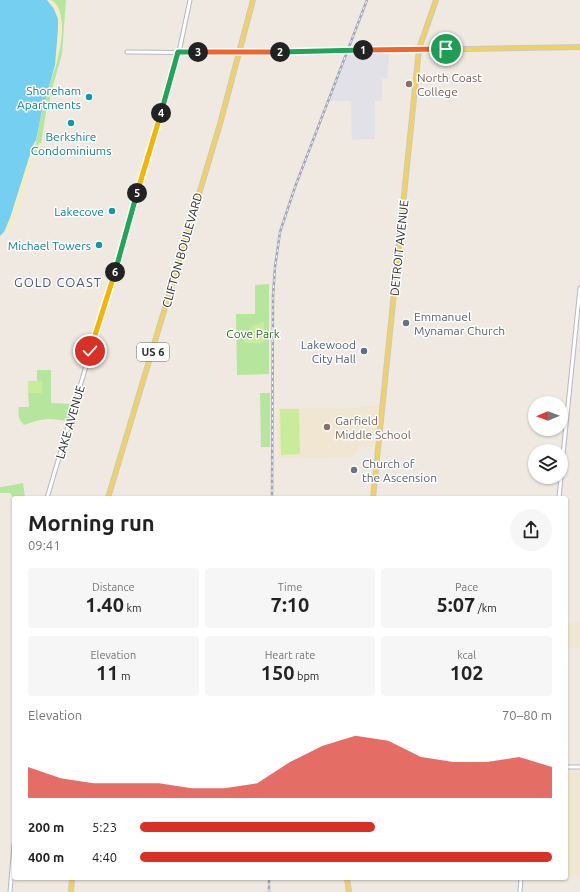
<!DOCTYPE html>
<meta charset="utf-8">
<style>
body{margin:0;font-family:Ubuntu,sans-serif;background:#f6f6f6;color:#222;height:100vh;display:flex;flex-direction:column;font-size:15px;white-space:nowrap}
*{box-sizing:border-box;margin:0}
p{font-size:13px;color:#767676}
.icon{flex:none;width:22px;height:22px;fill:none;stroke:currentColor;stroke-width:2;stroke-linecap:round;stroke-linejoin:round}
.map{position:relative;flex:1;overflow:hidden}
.details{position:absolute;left:12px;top:496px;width:556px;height:384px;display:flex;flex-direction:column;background:#fff;border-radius:4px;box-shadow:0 1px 3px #0004}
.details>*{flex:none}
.needle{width:26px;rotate:269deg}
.controls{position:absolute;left:528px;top:396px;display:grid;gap:8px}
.controls a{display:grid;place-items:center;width:40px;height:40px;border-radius:50%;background:#fff;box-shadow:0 1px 3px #0004;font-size:20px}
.pin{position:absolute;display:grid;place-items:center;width:34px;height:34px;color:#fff;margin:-17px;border:2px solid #fff;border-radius:50%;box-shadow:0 1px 4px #0007}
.km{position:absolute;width:20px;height:20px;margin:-10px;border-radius:50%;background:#222;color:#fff;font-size:11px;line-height:20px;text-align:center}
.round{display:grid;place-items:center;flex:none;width:42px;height:42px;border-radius:21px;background:#f6f6f6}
.headline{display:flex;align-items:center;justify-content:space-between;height:68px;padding:0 16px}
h1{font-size:22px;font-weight:600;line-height:30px}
.stats{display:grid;grid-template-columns:repeat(3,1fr);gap:6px;height:68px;padding:4px 16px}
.stats div{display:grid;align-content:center;border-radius:4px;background:#f6f6f6;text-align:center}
.stats b{font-size:20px;font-weight:600}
.stats small{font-size:11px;font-weight:400}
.stats p{font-size:11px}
.chart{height:112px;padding:8px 16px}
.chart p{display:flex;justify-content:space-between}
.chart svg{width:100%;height:72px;margin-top:4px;fill:#d93025;opacity:.7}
ul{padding:0 16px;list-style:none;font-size:13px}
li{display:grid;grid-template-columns:64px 48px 1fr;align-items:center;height:30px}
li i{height:10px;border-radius:5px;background:#d93025}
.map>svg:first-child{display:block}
.industrial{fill:#e3e1e8}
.education{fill:#f0e6d1}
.green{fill:#b6e59e}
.sand{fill:#f3ecc5}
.pitch{fill:#c9ec9a}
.water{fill:#75cff0}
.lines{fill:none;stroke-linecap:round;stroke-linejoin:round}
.minor-casing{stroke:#b4b7c1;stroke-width:5}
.major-casing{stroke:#c9c9c9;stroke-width:6}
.minor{stroke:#fff;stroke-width:3}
.major{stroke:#f2d163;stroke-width:4}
.rail-casing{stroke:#a3a6b8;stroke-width:2.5}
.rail{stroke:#fff;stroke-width:1;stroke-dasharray:3;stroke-linecap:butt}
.split-1-casing{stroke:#fff;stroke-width:8}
.split-2-casing{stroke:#fff;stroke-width:8}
.split-3-casing{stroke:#fff;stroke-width:8}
.split-4-casing{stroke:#fff;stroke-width:8}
.split-5-casing{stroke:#fff;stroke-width:8}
.split-6-casing{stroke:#fff;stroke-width:8}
.split-7-casing{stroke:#fff;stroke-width:8}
.split-1{stroke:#f0652b;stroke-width:5}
.split-2{stroke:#22a559;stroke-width:5}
.split-3{stroke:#f0652b;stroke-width:5}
.split-4{stroke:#22a559;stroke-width:5}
.split-5{stroke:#f5b400;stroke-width:5}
.split-6{stroke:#22a559;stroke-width:5}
.split-7{stroke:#f5b400;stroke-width:5}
.education-dot{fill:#8d6e63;stroke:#fff;stroke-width:1.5}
.culture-dot{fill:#0f9aa8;stroke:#fff;stroke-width:1.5}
.worship-dot{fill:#6b7280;stroke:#fff;stroke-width:1.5}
.service-dot{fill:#5c6f8a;stroke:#fff;stroke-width:1.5}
.labels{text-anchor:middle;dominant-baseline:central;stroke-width:3;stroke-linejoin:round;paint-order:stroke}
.shield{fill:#fff;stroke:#6d6d6d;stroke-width:1}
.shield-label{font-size:11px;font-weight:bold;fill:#2e2e2e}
.education-label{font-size:12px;fill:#785e54;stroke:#fff;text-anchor:start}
.culture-label{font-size:12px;fill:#0d838f;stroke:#fff;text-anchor:end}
.street-label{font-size:12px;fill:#2e2e2e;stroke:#fff}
.worship-label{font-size:12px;fill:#5b616d;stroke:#fff;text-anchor:start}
.park-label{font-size:12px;fill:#2c6e1b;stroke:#fff}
.service-label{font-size:12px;fill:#4e5e75;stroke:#fff;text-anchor:end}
.neighbourhood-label{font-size:13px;letter-spacing:1px;fill:#4d5680;stroke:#fff}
</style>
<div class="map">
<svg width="580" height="892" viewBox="0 0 580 892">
<rect width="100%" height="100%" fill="#efe9e1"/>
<path class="industrial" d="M390 50 387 79H382V101H375V139L352 140 351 101H328L348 51Z"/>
<g class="education">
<path d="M378 405 373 447 359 446 354 457 278 458V408H359L361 406Z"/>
<path d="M580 621V648H566V623Z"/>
<rect x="566" y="771" width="14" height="105"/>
</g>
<g class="green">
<path d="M51 0H66L62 54 50 96V107H47L41 143H39L37 153 34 152C37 134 41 117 45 100 52 75 76 21 51 0Z"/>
<path d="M269 284V374L237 375 236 314H255V285Z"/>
<path d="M37 370H51V403L72 404 66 421C48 417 41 419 24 425 18 419 18 415 19 407H29L28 393H42V381H37Z"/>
<path d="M260 393H270V447H261Z"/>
<path d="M23 483 25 497 14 499 10 493H0V487L8 486Z"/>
</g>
<g class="sand">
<path d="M47 0C71 0 59 57 55 70 55 64 55 57 56 51 57 35 63 11 47 0Z"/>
<path d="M34 140H36C32 172 21 202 10 232H4L21 184Z"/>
</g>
<g class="pitch">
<path d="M264 322V341L262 343H244C244 331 253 324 264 322Z"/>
<rect x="28" y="381" width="14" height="12"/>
<path d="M280 409H299L300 454 281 455Z"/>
</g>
<path class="water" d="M0 0H47L54 9 58 19V29L55 65 42 111 36 140 33 145 10 218 4 232 0 236Z"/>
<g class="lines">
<defs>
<g id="minor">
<path d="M127 52 239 53"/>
<path d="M561 474 580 288"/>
<path d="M47 498 179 52 190 0"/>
<path d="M559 498 561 477"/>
<path d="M566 767H580"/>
<path d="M10 892 14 845"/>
<path d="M520 892 521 878"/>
</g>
<g id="major">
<path d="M239 53 580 47"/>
<path d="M108 498 220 124 253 0"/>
<path d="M373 498 419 49 436 0"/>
<path d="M347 878 349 892"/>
<path d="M71 892 72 878"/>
</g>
</defs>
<use href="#minor" class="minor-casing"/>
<use href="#major" class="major-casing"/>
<use href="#minor" class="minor"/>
<use href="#major" class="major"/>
<defs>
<g id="rail">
<path d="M272 498 273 296 275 267 280 232 295 187 367 0"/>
<path d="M269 892V878"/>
</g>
</defs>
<use href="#rail" class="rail-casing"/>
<use href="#rail" class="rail"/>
</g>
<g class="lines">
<defs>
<path id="split-1" d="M363 50 446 49"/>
<path id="split-2" d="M280 52 363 50"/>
<path id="split-3" d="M198 52H280"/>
<path id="split-4" d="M161 113 178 52H198"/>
<path id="split-5" d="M137 193 161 113"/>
<path id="split-6" d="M115 272 137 193"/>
<path id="split-7" d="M90 351 115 272"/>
</defs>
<use href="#split-1" class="split-1-casing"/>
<use href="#split-2" class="split-2-casing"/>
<use href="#split-3" class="split-3-casing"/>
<use href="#split-4" class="split-4-casing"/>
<use href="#split-5" class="split-5-casing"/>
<use href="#split-6" class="split-6-casing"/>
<use href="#split-7" class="split-7-casing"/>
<use href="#split-1" class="split-1"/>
<use href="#split-2" class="split-2"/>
<use href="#split-3" class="split-3"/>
<use href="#split-4" class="split-4"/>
<use href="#split-5" class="split-5"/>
<use href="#split-6" class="split-6"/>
<use href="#split-7" class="split-7"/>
</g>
<g class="education-dot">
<circle cx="409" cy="84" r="4"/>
<circle cx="327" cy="427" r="4"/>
</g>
<g class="culture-dot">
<circle cx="89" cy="97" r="4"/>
<circle cx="71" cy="123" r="4"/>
<circle cx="112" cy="211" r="4"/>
<circle cx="99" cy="245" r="4"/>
</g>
<g class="worship-dot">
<circle cx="406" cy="323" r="4"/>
<circle cx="354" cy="470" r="4"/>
</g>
<circle class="service-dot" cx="364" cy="351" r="4"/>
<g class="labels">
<rect class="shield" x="137" y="343" width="32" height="18" rx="3"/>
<g class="shield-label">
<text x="153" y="352">US 6</text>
</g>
<g class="education-label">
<text x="417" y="77">North Coast<tspan x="417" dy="14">College</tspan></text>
<text x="335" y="420">Garfield<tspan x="335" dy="14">Middle School</tspan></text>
</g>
<g class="culture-label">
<text x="81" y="90">Shoreham<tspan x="81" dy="14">Apartments</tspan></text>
<text x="71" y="136" text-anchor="middle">Berkshire<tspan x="71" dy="14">Condominiums</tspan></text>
<text x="104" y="211">Lakecove</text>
<text x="91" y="245">Michael Towers</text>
</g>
<g class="street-label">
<text transform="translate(399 248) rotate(-84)">DETROIT AVENUE</text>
<text transform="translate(182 250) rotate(-74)">CLIFTON BOULEVARD</text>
<text transform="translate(70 422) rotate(-74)">LAKE AVENUE</text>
</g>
<g class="worship-label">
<text x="414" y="316">Emmanuel<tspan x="414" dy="14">Mynamar Church</tspan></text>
<text x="362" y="463">Church of<tspan x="362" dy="14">the Ascension</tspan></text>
</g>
<g class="park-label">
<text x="253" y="333">Cove Park</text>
</g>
<g class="service-label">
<text x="356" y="344">Lakewood<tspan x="356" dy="14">City Hall</tspan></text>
</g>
<g class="neighbourhood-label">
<text x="58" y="282">GOLD COAST</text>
</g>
</g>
</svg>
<div class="controls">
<a><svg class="needle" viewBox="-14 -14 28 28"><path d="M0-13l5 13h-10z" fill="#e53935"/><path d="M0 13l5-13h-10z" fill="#767676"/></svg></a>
<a><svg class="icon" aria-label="layers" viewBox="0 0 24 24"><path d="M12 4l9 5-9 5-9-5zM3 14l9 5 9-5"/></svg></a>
</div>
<div class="pin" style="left:446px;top:49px;background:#1e9e55"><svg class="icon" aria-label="arrive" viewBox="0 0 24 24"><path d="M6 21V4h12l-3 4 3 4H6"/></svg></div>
<div class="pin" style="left:90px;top:351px;background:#d93025"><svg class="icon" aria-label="check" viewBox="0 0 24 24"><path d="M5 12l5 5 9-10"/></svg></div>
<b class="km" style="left:363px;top:50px">1</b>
<b class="km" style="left:280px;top:52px">2</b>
<b class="km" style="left:198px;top:52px">3</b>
<b class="km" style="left:161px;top:113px">4</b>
<b class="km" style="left:137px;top:193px">5</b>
<b class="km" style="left:115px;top:272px">6</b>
<section class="details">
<div class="headline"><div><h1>Morning run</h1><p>09:41</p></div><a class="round"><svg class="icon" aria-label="share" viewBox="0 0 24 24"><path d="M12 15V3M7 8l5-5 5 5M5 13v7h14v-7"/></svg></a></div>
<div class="stats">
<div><p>Distance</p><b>1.40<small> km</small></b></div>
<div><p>Time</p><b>7:10</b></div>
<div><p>Pace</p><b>5:07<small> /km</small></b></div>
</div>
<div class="stats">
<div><p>Elevation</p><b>11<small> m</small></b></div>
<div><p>Heart rate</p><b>150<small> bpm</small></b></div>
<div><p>kcal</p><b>102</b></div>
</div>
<div class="chart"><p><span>Elevation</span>70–80 m</p>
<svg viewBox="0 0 160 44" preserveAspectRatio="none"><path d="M0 44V25L10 32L20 35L30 35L40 35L50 38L60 38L70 35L80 22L90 12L100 6L110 9L120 19L130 22L140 22L150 19L160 25V44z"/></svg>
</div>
<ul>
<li><b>200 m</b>5:23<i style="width:57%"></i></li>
<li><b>400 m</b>4:40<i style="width:100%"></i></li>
</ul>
</section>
</div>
